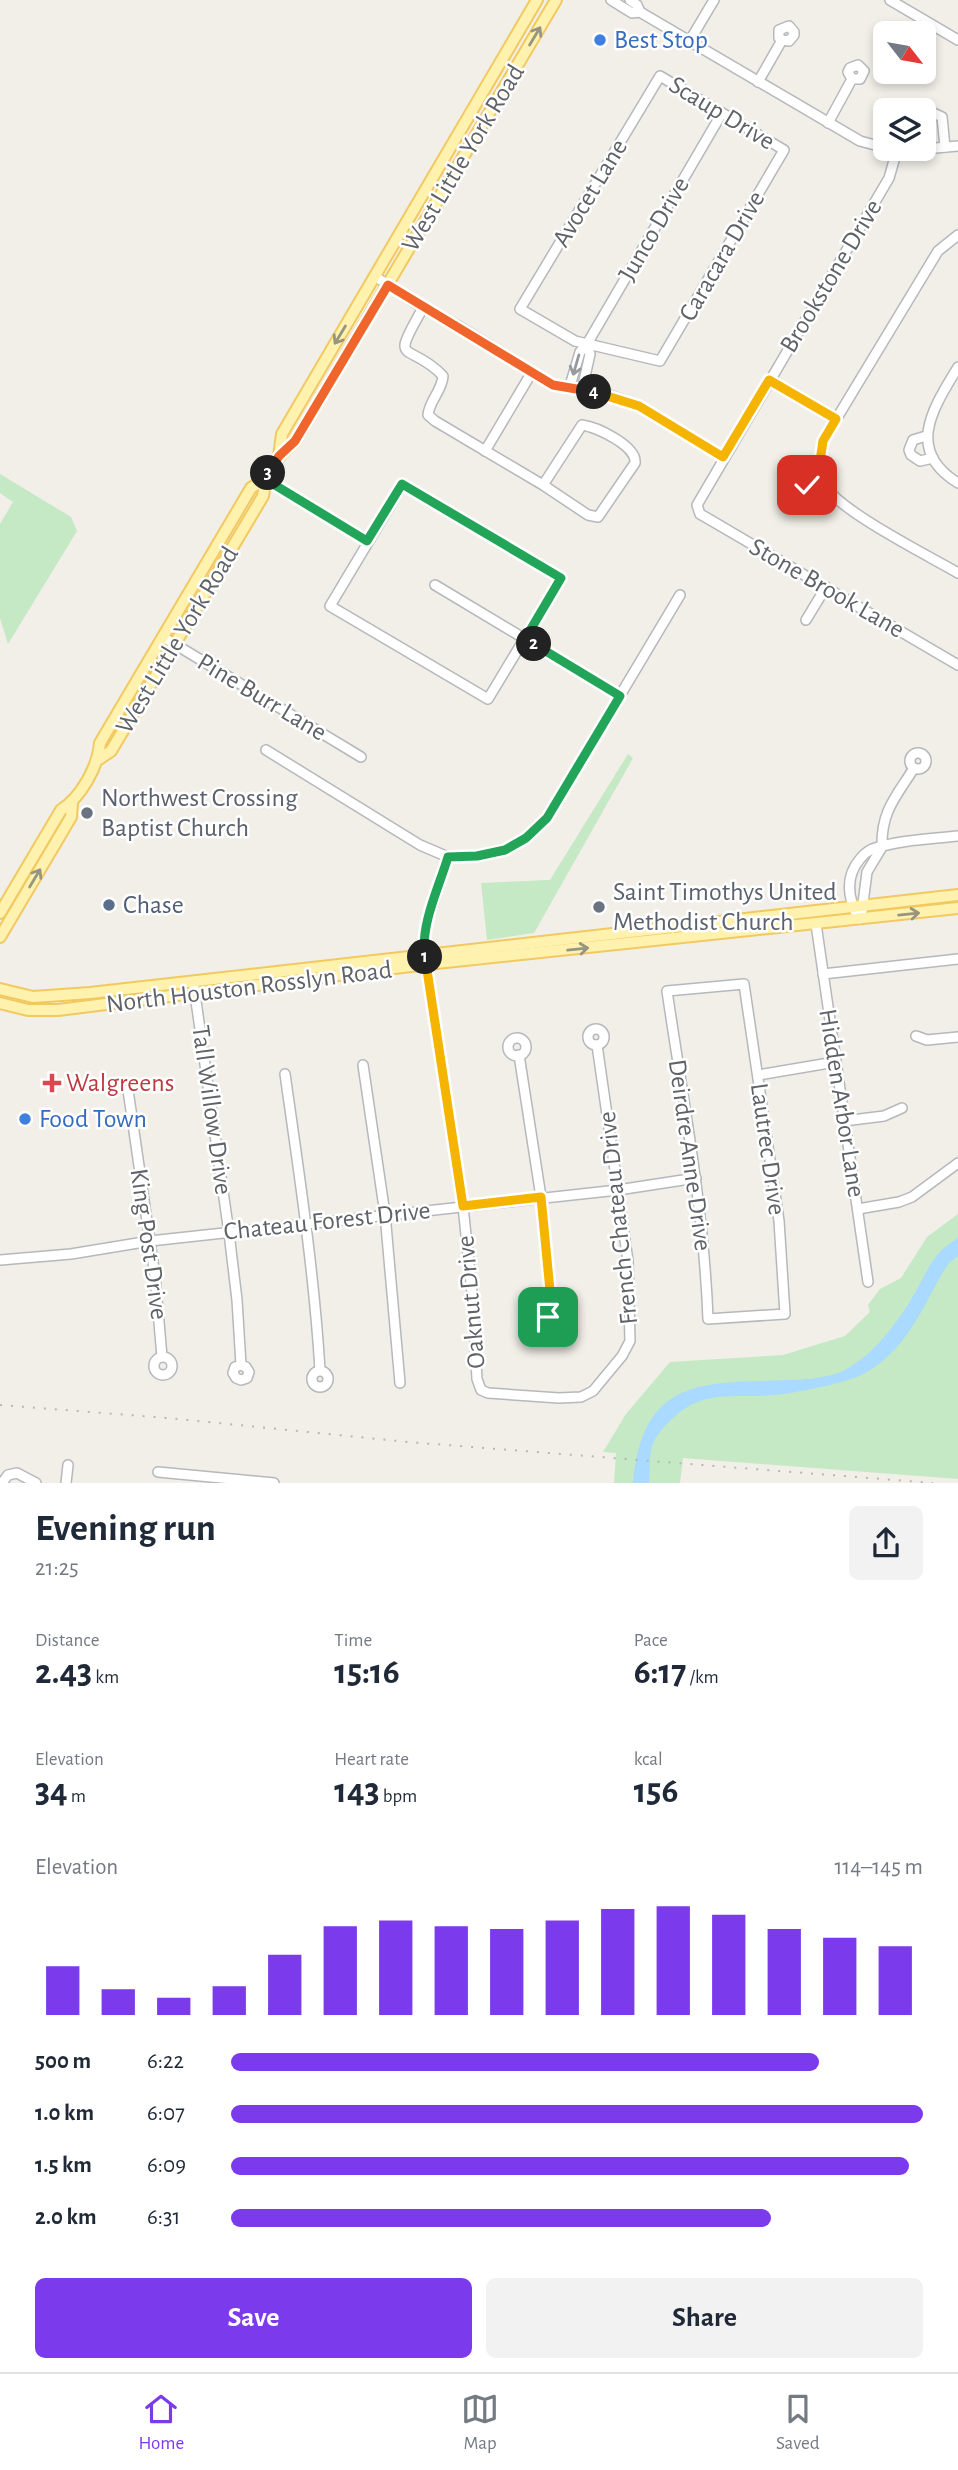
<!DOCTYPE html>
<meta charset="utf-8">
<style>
body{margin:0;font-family:"Alegreya Sans",sans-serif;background:#f2f2f3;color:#1f2937;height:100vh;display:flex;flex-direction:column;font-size:26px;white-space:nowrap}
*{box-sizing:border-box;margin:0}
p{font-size:23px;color:#747a83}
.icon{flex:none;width:38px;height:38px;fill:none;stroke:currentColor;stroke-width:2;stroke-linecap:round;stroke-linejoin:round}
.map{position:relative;height:1483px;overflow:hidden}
.sheet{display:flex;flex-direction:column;background:#fff;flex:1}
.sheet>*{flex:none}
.needle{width:46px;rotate:121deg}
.tools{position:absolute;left:873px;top:21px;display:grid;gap:14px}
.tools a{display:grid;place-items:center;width:63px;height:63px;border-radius:10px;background:#fff;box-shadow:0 4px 10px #0003;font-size:35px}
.pin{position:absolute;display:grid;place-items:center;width:60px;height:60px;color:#fff;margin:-30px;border-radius:14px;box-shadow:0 4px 10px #0006}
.km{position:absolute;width:35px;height:35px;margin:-18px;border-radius:50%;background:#222;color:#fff;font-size:19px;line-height:35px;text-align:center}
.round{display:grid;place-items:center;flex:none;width:74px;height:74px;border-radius:10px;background:#f2f2f3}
.summary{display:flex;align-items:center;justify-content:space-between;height:119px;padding:0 35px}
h1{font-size:38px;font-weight:600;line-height:52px}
.metrics{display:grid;grid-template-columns:repeat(3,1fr);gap:10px;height:119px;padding:7px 35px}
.metrics div{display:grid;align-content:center}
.metrics b{font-size:35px;font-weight:600}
.metrics small{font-size:19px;font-weight:400}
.metrics p{font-size:19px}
.chart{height:196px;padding:14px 35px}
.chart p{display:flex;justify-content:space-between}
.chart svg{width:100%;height:126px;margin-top:7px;stroke:#7c3aed;stroke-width:6}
.cta{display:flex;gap:14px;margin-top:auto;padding:14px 35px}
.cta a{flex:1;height:80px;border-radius:10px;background:#7c3aed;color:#fff;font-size:28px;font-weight:600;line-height:80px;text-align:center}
.cta a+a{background:#f2f2f3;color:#1f2937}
ul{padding:0 35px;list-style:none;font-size:23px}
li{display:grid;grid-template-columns:112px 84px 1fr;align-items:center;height:52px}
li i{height:18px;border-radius:9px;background:#7c3aed}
.menu{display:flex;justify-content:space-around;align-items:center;height:98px;border-top:2px solid #e0e1e3;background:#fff;font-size:19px;color:#747a83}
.menu a{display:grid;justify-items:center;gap:4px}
.menu .active{color:#7c3aed}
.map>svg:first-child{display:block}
.green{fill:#c5e8c5}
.water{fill:#aadaff}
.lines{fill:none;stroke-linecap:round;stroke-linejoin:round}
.minor-casing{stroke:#b5b8bc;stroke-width:12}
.major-casing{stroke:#f2c960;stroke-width:14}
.minor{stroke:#fff;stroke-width:9}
.major{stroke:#fff2af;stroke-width:10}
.rail{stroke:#b6b7b8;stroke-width:2;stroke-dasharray:2 9;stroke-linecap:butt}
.oneway{stroke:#979581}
.oneway2{stroke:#979a9d}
.split-1-casing{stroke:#fff;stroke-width:14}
.split-2-casing{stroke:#fff;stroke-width:14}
.split-3-casing{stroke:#fff;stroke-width:14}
.split-4-casing{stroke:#fff;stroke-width:14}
.split-5-casing{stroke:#fff;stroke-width:14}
.split-1{stroke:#f5b400;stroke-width:9}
.split-2{stroke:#22a559;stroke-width:9}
.split-3{stroke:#22a559;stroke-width:9}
.split-4{stroke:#f0652b;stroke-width:9}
.split-5{stroke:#f5b400;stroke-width:9}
.shop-dot{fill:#3f7fe0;stroke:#fff;stroke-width:2.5}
.worship-dot{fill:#6b7280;stroke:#fff;stroke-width:2.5}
.service-dot{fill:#5c6f8a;stroke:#fff;stroke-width:2.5}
.health-dot{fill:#e0444e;stroke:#fff;stroke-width:2.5}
.labels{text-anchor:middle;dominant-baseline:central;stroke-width:5;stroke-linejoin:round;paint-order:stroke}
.shop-label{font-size:26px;fill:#366cbe;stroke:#fff;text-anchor:start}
.street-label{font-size:26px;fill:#5f6368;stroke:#fff}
.worship-label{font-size:26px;fill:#5b616d;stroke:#fff;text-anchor:start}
.service-label{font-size:26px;fill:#4e5e75;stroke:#fff;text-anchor:start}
.health-label{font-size:26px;fill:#be3a42;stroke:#fff;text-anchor:start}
</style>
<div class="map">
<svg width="958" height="1483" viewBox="0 0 958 1483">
<rect width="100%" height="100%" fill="#f1efe8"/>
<g class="green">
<path d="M0 474 71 517 77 531 8 644 0 618V524L13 502 0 493Z"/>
<path d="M628 754 633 758 534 933 487 940 481 883 550 880Z"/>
<path d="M958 1214V1479L683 1458 680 1483H614L616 1453 603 1452 626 1414 670 1362 783 1355 845 1336 870 1312 868 1305 880 1289 901 1278 927 1237Z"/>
</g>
<path class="water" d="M958 1237V1256C944 1265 939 1280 931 1294 914 1326 896 1357 863 1374 847 1383 795 1393 775 1395 731 1399 701 1387 667 1424 660 1431 652 1441 651 1451 649 1461 650 1473 649 1483H633C643 1376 704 1383 790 1380 805 1380 834 1377 847 1369 877 1351 899 1321 916 1291 923 1279 929 1264 938 1254 943 1247 952 1243 958 1237Z"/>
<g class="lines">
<defs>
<g id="minor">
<path d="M611 0 632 13 640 12 860 141 886 148"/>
<path d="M630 0 637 5 640 12"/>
<path d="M890 0 958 40"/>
<path d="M689 42 714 0"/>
<path d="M660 76 784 150 660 361 575 341 520 309Z"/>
<path d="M758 82 782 40 779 38V30L789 26 794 32V35L789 41 782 40"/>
<path d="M828 123 852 79 848 72 850 68 858 65 864 71 860 79H852"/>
<path d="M927 148 925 119 927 114 931 112 942 117 945 147"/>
<path d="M892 149H921"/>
<path d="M924 149 958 146"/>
<path d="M897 150 889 178 697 505 700 514 707 518 958 665"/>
<path d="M958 235 938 251 823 441C820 455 818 470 824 484 837 510 929 556 958 573"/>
<path d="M376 277 423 308 457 325 553 385 609 395 639 406 723 457"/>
<path d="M423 308C388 368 409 340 443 376 442 391 429 401 428 415L435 421 543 485 588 515 598 517 635 463C637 446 597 427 582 425L543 485"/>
<path d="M958 367C934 407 904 450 958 483"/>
<path d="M769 380 836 419"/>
<path d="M569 389 580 352 587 344 722 113"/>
<path d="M582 390 590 354 587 344"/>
<path d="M926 436 913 440 909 450 911 455 920 461 933 458"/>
<path d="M485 451 532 372"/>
<path d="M820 462 805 469 804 480 811 488 826 487"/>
<path d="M265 479 367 541"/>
<path d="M403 484 561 578 488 699 330 606Z"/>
<path d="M435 585 620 696"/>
<path d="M806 620 826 587"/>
<path d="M163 637 361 757"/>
<path d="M266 750 420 845 448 857 477 856 505 850 526 838 547 818 680 595"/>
<circle cx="918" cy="761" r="8"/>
<path d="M882 847C881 811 896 797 914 768"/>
<path d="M448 857 428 920 423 944 463 1206 473 1303 477 1379 481 1390 488 1393 559 1398 581 1397 593 1391 622 1356 630 1341 628 1261 597 1045"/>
<path d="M862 911 867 872 882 847"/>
<path d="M859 919C848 899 844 878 860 859 863 855 868 851 872 849 899 840 930 839 958 836"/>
<path d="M816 924 868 1282"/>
<path d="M823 974 958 959"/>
<path d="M744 984 779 1221 785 1314 708 1319C704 1209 683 1100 667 991Z"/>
<path d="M194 987 229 1233 237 1300 241 1365 246 1367 249 1372 247 1378 241 1380 236 1378 233 1373 235 1367 241 1365"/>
<circle cx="596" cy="1037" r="8"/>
<path d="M916 1036 927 1040 958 1037"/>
<circle cx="517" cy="1047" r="9"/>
<path d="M519 1055 541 1197 551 1301"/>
<path d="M363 1065 385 1214 400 1383"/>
<path d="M285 1074C299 1173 314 1271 320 1370"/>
<path d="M758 1075 835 1062"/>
<path d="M128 1090 155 1276 162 1357"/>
<path d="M844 1121 884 1116 902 1108"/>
<path d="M858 1209 899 1202 912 1197 958 1163"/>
<path d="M0 1260 71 1254 150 1241 618 1190 696 1178"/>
<circle cx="551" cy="1309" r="8"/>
<circle cx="163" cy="1366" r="9"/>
<circle cx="320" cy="1379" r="8"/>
<path d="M158 1472 274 1483"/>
<path d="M2 1483 8 1475 17 1473 36 1483"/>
<path d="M66 1483 68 1465"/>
</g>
<g id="major">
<path d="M279 456 282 434 537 0"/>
<path d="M99 759 111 751 263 496C266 470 276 458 295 441L556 0"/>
<path d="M0 913 61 810C81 797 98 767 100 743L251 488 265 479"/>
<path d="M0 937 71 817 72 803"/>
<path d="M0 989 33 997 90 993 958 895"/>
<path d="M0 1003 28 1010H58L427 964 958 908"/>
</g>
</defs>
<use href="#minor" class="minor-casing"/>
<use href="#major" class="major-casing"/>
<use href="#minor" class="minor"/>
<use href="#major" class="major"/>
<path class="rail" d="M0 1405 168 1418 408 1442 933 1483"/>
</g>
<defs><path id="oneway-shaft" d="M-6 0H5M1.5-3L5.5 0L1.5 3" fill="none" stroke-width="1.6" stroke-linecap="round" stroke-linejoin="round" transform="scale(1.75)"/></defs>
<g class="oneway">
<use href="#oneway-shaft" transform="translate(535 36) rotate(-59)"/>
<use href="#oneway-shaft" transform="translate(340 335) rotate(121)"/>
<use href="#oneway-shaft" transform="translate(35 878) rotate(-59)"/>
<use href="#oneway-shaft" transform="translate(909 914) rotate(-6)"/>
<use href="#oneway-shaft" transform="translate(578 949) rotate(-6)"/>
</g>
<use class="oneway2" href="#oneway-shaft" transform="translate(576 365) rotate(106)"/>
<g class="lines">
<defs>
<path id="split-1" d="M425 957 463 1206 541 1197 551 1301 545 1304 543 1310 548 1317"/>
<path id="split-2" d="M425 957C420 925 439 887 448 857L477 856 505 850 526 838 547 818 620 696 534 644"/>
<path id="split-3" d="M268 473 265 479 367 541 402 484 561 578 525 639 534 644"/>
<path id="split-4" d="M268 473 279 456 295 441 388 285 553 385 594 392"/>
<path id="split-5" d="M594 392 639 406 723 457 769 380 836 419 823 441 820 461 810 465 803 475 807 485"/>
</defs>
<use href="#split-1" class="split-1-casing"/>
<use href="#split-2" class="split-2-casing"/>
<use href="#split-3" class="split-3-casing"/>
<use href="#split-4" class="split-4-casing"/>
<use href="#split-5" class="split-5-casing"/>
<use href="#split-1" class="split-1"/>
<use href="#split-2" class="split-2"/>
<use href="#split-3" class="split-3"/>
<use href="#split-4" class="split-4"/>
<use href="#split-5" class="split-5"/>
</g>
<g class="shop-dot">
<circle cx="600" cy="40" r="7"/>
<circle cx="25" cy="1119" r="7"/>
</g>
<g class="worship-dot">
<circle cx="87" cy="813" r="7"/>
<circle cx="599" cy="907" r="7"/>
</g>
<circle class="service-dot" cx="109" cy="905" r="7"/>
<path class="health-dot" d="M48.5 1072.5h7v7h7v7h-7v7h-7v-7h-7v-7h7z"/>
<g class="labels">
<g class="shop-label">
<text x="614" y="40">Best Stop</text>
<text x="39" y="1119">Food Town</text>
</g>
<g class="street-label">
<text transform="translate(722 113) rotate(31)">Scaup Drive</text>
<text transform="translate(463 158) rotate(-59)">West Little York Road</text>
<text transform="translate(590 193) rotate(-59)">Avocet Lane</text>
<text transform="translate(654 229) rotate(-60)">Junco Drive</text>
<text transform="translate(722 256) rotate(-60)">Caracara Drive</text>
<text transform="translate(831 276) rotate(-59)">Brookstone Drive</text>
<text transform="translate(827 588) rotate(30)">Stone Brook Lane</text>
<text transform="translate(177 640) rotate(-59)">West Little York Road</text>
<text transform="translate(262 697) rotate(31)">Pine Burr Lane</text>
<text transform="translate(249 987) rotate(-7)">North Houston Rosslyn Road</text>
<text transform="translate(842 1103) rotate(81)">Hidden Arbor Lane</text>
<text transform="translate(212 1110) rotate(82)">Tall Willow Drive</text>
<text transform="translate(768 1149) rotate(82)">Lautrec Drive</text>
<text transform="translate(690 1155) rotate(82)">Deirdre Anne Drive</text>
<text transform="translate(618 1218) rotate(-96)">French Chateau Drive</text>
<text transform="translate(327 1221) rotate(-6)">Chateau Forest Drive</text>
<text transform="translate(149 1244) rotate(82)">King Post Drive</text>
<text transform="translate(471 1302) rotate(-95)">Oaknut Drive</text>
</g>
<g class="worship-label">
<text x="101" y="798">Northwest Crossing<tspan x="101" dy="30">Baptist Church</tspan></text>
<text x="613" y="892">Saint Timothys United<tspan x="613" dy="30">Methodist Church</tspan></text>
</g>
<g class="service-label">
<text x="123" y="905">Chase</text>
</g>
<g class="health-label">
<text x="66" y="1083">Walgreens</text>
</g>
</g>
</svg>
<div class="tools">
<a><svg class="needle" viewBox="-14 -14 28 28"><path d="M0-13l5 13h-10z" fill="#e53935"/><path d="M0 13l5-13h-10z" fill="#747a83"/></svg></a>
<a><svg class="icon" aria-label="layers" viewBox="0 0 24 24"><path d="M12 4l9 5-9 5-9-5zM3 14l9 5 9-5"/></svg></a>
</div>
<div class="pin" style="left:548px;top:1317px;background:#1e9e55"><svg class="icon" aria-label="arrive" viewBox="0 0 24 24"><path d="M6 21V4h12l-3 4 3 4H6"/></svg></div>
<div class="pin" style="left:807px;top:485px;background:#d93025"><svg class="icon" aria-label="check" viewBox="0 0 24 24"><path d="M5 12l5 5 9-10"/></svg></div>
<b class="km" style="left:425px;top:957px">1</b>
<b class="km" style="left:534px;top:644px">2</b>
<b class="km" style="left:268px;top:473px">3</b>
<b class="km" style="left:594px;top:392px">4</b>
</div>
<section class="sheet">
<div class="summary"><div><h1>Evening run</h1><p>21:25</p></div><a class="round"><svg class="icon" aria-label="share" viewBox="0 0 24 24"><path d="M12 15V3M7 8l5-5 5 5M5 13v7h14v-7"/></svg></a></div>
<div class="metrics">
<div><p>Distance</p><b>2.43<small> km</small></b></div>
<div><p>Time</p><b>15:16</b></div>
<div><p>Pace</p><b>6:17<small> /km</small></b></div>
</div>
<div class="metrics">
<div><p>Elevation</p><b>34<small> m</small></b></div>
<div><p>Heart rate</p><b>143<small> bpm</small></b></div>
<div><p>kcal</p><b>156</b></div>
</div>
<div class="chart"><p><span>Elevation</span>114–145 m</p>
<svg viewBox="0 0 160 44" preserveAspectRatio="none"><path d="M5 44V27M15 44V35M25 44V38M35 44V34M45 44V23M55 44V13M65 44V11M75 44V13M85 44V14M95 44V11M105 44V7M115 44V6M125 44V9M135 44V14M145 44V17M155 44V20"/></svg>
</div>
<ul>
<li><b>500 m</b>6:22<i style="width:85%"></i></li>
<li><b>1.0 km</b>6:07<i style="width:100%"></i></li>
<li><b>1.5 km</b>6:09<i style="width:98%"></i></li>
<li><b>2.0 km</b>6:31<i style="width:78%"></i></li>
</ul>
<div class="cta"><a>Save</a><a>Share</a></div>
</section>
<nav class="menu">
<a class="active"><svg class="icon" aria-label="home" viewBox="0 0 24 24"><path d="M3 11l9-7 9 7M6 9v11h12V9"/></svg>Home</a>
<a><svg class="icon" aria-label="map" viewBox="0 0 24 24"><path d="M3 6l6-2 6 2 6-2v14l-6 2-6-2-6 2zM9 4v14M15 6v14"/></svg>Map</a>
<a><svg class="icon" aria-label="saved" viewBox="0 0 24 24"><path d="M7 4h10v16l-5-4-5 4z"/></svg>Saved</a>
</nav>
